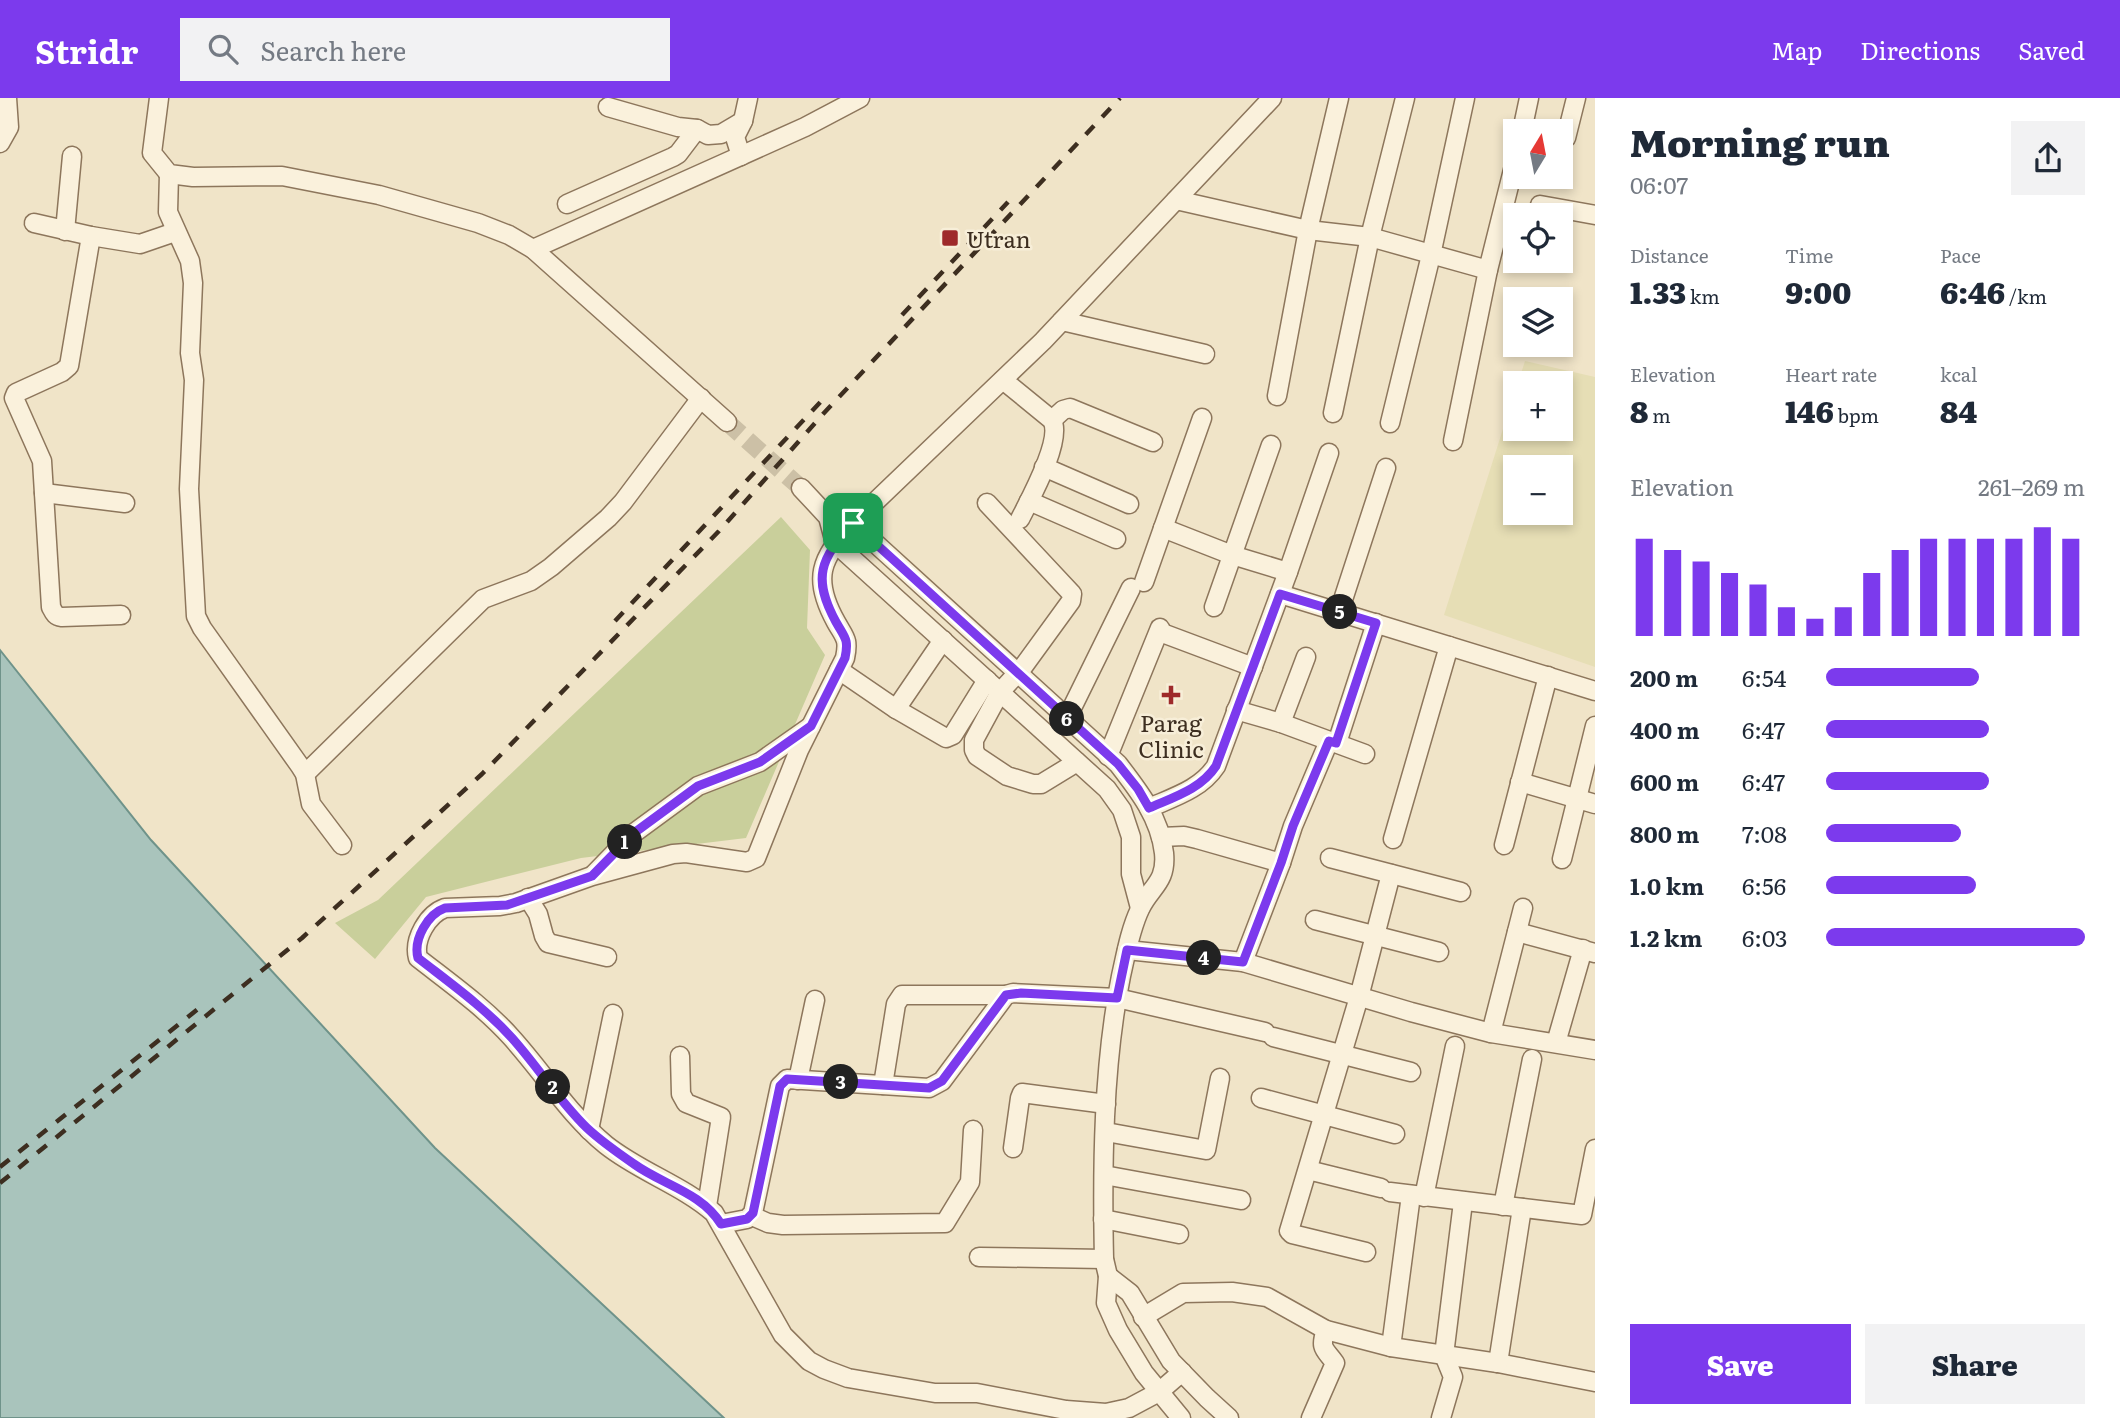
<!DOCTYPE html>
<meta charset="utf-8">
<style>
body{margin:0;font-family:Literata,serif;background:#f2f2f3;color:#1f2937;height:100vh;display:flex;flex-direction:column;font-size:26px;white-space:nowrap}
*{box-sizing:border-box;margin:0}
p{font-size:23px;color:#747a83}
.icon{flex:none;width:38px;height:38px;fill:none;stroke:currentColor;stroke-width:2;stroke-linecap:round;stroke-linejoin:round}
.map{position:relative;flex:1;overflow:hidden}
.side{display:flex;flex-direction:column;background:#fff;width:525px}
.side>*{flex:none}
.needle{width:46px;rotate:10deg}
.buttons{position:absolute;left:1503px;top:21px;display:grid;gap:14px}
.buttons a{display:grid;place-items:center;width:70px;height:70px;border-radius:0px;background:#fff;box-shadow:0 4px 10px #0003;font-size:35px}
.pin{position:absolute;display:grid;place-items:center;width:60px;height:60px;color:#fff;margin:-30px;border-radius:14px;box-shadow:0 4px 10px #0006}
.km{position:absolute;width:35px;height:35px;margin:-18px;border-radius:50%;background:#222;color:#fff;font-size:19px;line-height:35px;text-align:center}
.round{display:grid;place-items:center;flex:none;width:74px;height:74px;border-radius:0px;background:#f2f2f3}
.headline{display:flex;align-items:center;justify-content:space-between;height:119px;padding:0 35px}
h1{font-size:38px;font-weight:800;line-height:52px}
.stats{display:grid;grid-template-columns:repeat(3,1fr);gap:10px;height:119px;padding:7px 35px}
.stats div{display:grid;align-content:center}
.stats b{font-size:30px;font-weight:800}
.stats small{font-size:19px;font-weight:400}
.stats p{font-size:19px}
.chart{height:196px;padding:14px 35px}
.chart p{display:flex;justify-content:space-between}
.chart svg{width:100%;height:126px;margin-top:7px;stroke:#7c3aed;stroke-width:6}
.action{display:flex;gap:14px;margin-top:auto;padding:14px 35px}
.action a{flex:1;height:80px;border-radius:0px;background:#7c3aed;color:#fff;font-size:28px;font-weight:800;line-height:80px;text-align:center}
.action a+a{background:#f2f2f3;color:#1f2937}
ul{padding:0 35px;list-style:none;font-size:23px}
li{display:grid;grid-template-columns:112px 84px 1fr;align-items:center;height:52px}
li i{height:18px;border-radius:9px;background:#7c3aed}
header{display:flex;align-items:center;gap:42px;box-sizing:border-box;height:98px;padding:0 35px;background:#7c3aed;color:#fff}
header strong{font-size:33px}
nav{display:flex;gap:38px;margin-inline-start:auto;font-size:24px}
.search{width:490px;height:63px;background:#f2f2f3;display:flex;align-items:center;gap:18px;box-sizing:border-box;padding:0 24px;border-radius:0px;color:#747a83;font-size:26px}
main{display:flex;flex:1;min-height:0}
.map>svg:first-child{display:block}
.farmland{fill:#e6deb5;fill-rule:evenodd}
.green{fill:#c9cf9b}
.water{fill:#a9c4bc;stroke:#6f938a;stroke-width:2}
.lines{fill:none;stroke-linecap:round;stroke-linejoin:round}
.minor-tunnel{stroke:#ccc0a6;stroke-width:18;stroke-dasharray:18 9;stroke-linecap:butt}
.minor-casing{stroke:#8d765c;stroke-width:21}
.minor{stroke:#faf1dc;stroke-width:18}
.rail{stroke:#3d2e20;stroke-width:4.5;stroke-dasharray:12 12;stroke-linecap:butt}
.route-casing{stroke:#fff;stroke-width:14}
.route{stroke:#7c3aed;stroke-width:9}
.poi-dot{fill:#9e2a2b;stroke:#f7eed8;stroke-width:2.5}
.labels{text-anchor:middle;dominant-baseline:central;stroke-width:5;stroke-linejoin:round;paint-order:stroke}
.poi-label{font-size:23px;fill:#3d2e20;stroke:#f7eed8;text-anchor:start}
</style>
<header>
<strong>Stridr</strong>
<div class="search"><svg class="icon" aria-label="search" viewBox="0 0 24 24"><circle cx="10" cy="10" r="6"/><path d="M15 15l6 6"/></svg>Search here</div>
<nav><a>Map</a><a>Directions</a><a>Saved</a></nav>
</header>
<main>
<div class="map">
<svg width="1595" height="1320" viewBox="0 0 1595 1320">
<rect width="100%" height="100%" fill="#f0e4c8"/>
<path class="farmland" d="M1525 263 1595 279V569L1444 517 1515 293 1516 331H1561V285H1518ZM1516 369H1561V415H1516Z"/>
<path class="green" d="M781 419 810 452 807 530 825 557 746 740 581 760 426 799 375 861 335 825 378 802Z"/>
<path class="water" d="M0 552 151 742 435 1050 724 1320H0Z"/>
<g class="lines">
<path class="minor-tunnel" d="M727 324 801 390"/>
<defs>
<g id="minor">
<path d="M159 0 152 55 169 76 193 79 282 78 379 97 478 125 509 137 533 151 727 324"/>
<path d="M608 9 678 29 697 31 708 37 721 36 743 23"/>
<path d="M1522 33 1529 0"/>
<path d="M1566 40 1576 0"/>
<path d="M0 45 9 29 7 0"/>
<path d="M741 58 735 39 743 23 748 0"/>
<path d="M169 76 168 114 190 163 193 185 190 255 194 282 189 391 196 518 202 530 300 668 305 676 311 706 342 747"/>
<path d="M1176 102 1308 132 1370 139 1488 172 1516 60"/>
<path d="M567 106 673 59 678 56 697 31"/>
<path d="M1540 107 1595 117"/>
<path d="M34 125 91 138 140 146 175 134"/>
<path d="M65 133 72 58"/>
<path d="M91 138 69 268 62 274 16 295 14 300 42 363 51 509C54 515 55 518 62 519L121 517"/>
<path d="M533 151 805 29 860 0"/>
<path d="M1062 223 1205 256"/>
<path d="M1003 282 1052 322C1063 342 1030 401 1020 421"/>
<path d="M1277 298 1308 132 1339 0"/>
<path d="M1333 315 1370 139 1405 0"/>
<path d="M1052 322 1063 312 1070 310 1153 344"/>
<path d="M1390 325 1431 157 1465 0"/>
<path d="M1453 343 1488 172"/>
<path d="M1044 369 1129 406"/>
<path d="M801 390 828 419 835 445 1107 691 1122 712 1131 739V776L1140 810"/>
<path d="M44 395 125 405"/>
<path d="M1029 403 1116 441"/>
<path d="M987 405 1072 496 1071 503 1023 569 1000 594 974 642V652L977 658 1007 678 1033 686H1041L1077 664"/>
<path d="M828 419 853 425 1118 666C1139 693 1160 720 1164 755 1167 785 1150 789 1140 811 1130 832 1126 856 1121 878 1103 968 1102 1069 1104 1161L1108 1178 1106 1205 1118 1232 1144 1275 1181 1320"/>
<path d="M1163 430 1232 457 1288 474"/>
<path d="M1144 484 1202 320"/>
<path d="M1280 496 1595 593"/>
<path d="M1214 509 1271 347"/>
<path d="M1339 514 1386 370"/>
<path d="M1165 536 1253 569"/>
<path d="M839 572 896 611 946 640 953 637 987 582"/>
<path d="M896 611 943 542"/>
<path d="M1236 612 1281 625 1365 656"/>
<path d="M1067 620 1131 490"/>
<path d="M1281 625 1306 559"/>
<path d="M1337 645 1376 525"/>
<path d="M1108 658 1160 530"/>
<path d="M305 676 483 501 531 483 551 469 608 420 623 404 701 300"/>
<path d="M1520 684 1595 706"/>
<path d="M1149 710C1174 699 1201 691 1216 668L1288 474 1329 355"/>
<path d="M1161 739 1184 738 1197 741 1281 765"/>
<path d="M1393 741 1449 548"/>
<path d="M1504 747 1548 578"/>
<path d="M1330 760 1461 794"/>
<path d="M1562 761 1595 628"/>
<path d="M594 776 634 735 698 688 760 664 811 628"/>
<path d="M528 800 538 816 544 838 548 845 607 859"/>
<path d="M1315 822 1439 854"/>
<path d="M1517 834 1595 855"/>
<path d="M1127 852 1243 864 1411 914 1491 935 1595 952"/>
<path d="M1243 864 1281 765 1293 728 1329 643"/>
<path d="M1491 935 1523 810"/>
<path d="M1273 939 1411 974"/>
<path d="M1556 945 1583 851"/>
<path d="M680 958 681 996 686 1005 721 1019 707 1108"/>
<path d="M798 982 815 902"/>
<path d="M883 987 896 906 902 897H1006"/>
<path d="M1261 1000 1395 1036"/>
<path d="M589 1032 613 916"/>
<path d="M1106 1034 1206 1052 1220 980"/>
<path d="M1013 1050 1020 1000 1022 995 1106 1006"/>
<path d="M1308 1072 1381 1090"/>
<path d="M1104 1077 1241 1102"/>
<path d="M1390 1094 1582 1117 1595 1051"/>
<path d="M1424 1099 1455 948"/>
<path d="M1503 1108 1532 961"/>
<path d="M752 1118 768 1125 783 1127 945 1125 970 1084 973 1032"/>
<path d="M1103 1121 1179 1136"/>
<path d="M721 1126 747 1121 753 1115 780 988 787 981 929 990 942 983 1006 897 1013 895 1117 900 1265 934"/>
<path d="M1366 1154 1292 1136 1289 1133 1359 899 1391 776"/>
<path d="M979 1159 1104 1161"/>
<path d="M1108 1178 1130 1195 1171 1263 1207 1300 1229 1320"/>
<path d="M1143 1219 1183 1195 1232 1194 1267 1199 1326 1232 1391 1249 1498 1265 1595 1284"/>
<path d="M1391 1249 1411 1097"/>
<path d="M1498 1265 1522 1110"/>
<path d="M1182 1274 1159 1294 1129 1310 1106 1315 1066 1312 977 1295H935L848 1280 824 1271 809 1263 783 1237 714 1115C682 1087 640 1074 606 1047 569 1017 543 974 511 939 484 909 450 885 418 860 413 841 428 816 445 810L500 808 516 805 592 778 673 756 686 755 747 764 756 760 799 652 845 560C849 541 845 540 836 524 812 481 820 461 853 425L1043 243 1272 0"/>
<path d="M1311 1320 1335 1265C1325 1251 1319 1251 1326 1232"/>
<path d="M1441 1320 1453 1279 1444 1257 1463 1104"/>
</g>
</defs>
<use href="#minor" class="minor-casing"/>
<use href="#minor" class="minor"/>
<g class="rail">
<path d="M902 217 1008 104"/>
<path d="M615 523 826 298"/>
<path d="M0 1069 198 911"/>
<path d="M0 1085 302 840 482 676 719 433 824 315 1120 0"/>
</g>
</g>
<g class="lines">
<defs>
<path id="route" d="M853 425 1118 666 1138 691 1149 710C1174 699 1201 691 1216 668L1280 496 1376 525 1336 645 1329 643 1293 728 1281 765 1243 864 1127 852 1117 900 1021 895 1006 897 942 983 929 990 787 981 780 988 753 1115 747 1121 721 1126C701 1094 663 1087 634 1066 618 1055 602 1044 587 1030 559 1003 538 969 512 940 484 909 450 885 418 860 413 841 428 816 445 810L507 807 592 778 634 735 698 688 760 664 811 628 845 560C849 541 845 540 836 524 812 480 820 461 853 425Z"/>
</defs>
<use href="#route" class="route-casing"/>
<use href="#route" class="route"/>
</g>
<g class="poi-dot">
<rect x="941" y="131" width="18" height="18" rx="3.5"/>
<path d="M1167.5 586.5h7v7h7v7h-7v7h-7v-7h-7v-7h7z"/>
</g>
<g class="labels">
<g class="poi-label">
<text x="966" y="140">Utran</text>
<text x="1171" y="624" text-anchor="middle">Parag<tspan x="1171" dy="26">Clinic</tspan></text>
</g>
</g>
</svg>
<div class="buttons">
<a><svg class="needle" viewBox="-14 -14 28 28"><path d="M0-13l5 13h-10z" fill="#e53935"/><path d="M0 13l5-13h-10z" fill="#747a83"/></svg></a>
<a><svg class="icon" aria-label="locate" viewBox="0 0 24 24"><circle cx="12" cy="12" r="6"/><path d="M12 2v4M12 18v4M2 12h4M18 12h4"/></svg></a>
<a><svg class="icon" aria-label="layers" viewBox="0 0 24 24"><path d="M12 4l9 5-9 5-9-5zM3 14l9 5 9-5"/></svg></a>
<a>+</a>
<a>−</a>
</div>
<div class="pin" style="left:853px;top:425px;background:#1e9e55"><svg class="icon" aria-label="arrive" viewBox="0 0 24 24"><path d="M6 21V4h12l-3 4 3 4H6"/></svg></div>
<b class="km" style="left:625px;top:744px">1</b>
<b class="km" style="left:553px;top:989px">2</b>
<b class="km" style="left:841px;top:984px">3</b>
<b class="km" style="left:1204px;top:860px">4</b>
<b class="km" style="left:1340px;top:514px">5</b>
<b class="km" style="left:1067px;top:621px">6</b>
</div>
<section class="side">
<div class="headline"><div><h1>Morning run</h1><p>06:07</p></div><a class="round"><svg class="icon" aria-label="share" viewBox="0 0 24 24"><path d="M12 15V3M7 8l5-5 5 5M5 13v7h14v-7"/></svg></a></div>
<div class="stats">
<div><p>Distance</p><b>1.33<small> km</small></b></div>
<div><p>Time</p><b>9:00</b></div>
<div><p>Pace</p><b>6:46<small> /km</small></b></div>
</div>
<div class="stats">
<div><p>Elevation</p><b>8<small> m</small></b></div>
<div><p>Heart rate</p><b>146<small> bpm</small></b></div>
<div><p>kcal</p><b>84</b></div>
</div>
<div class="chart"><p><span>Elevation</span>261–269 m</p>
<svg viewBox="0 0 160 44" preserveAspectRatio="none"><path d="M5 44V10M15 44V14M25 44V18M35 44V22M45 44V26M55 44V34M65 44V38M75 44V34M85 44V22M95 44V14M105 44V10M115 44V10M125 44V10M135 44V10M145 44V6M155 44V10"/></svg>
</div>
<ul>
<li><b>200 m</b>6:54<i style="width:59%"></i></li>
<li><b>400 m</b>6:47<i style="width:63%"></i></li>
<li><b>600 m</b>6:47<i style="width:63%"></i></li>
<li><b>800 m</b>7:08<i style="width:52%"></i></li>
<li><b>1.0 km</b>6:56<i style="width:58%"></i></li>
<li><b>1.2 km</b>6:03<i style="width:100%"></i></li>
</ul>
<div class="action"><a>Save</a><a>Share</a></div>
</section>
</main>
